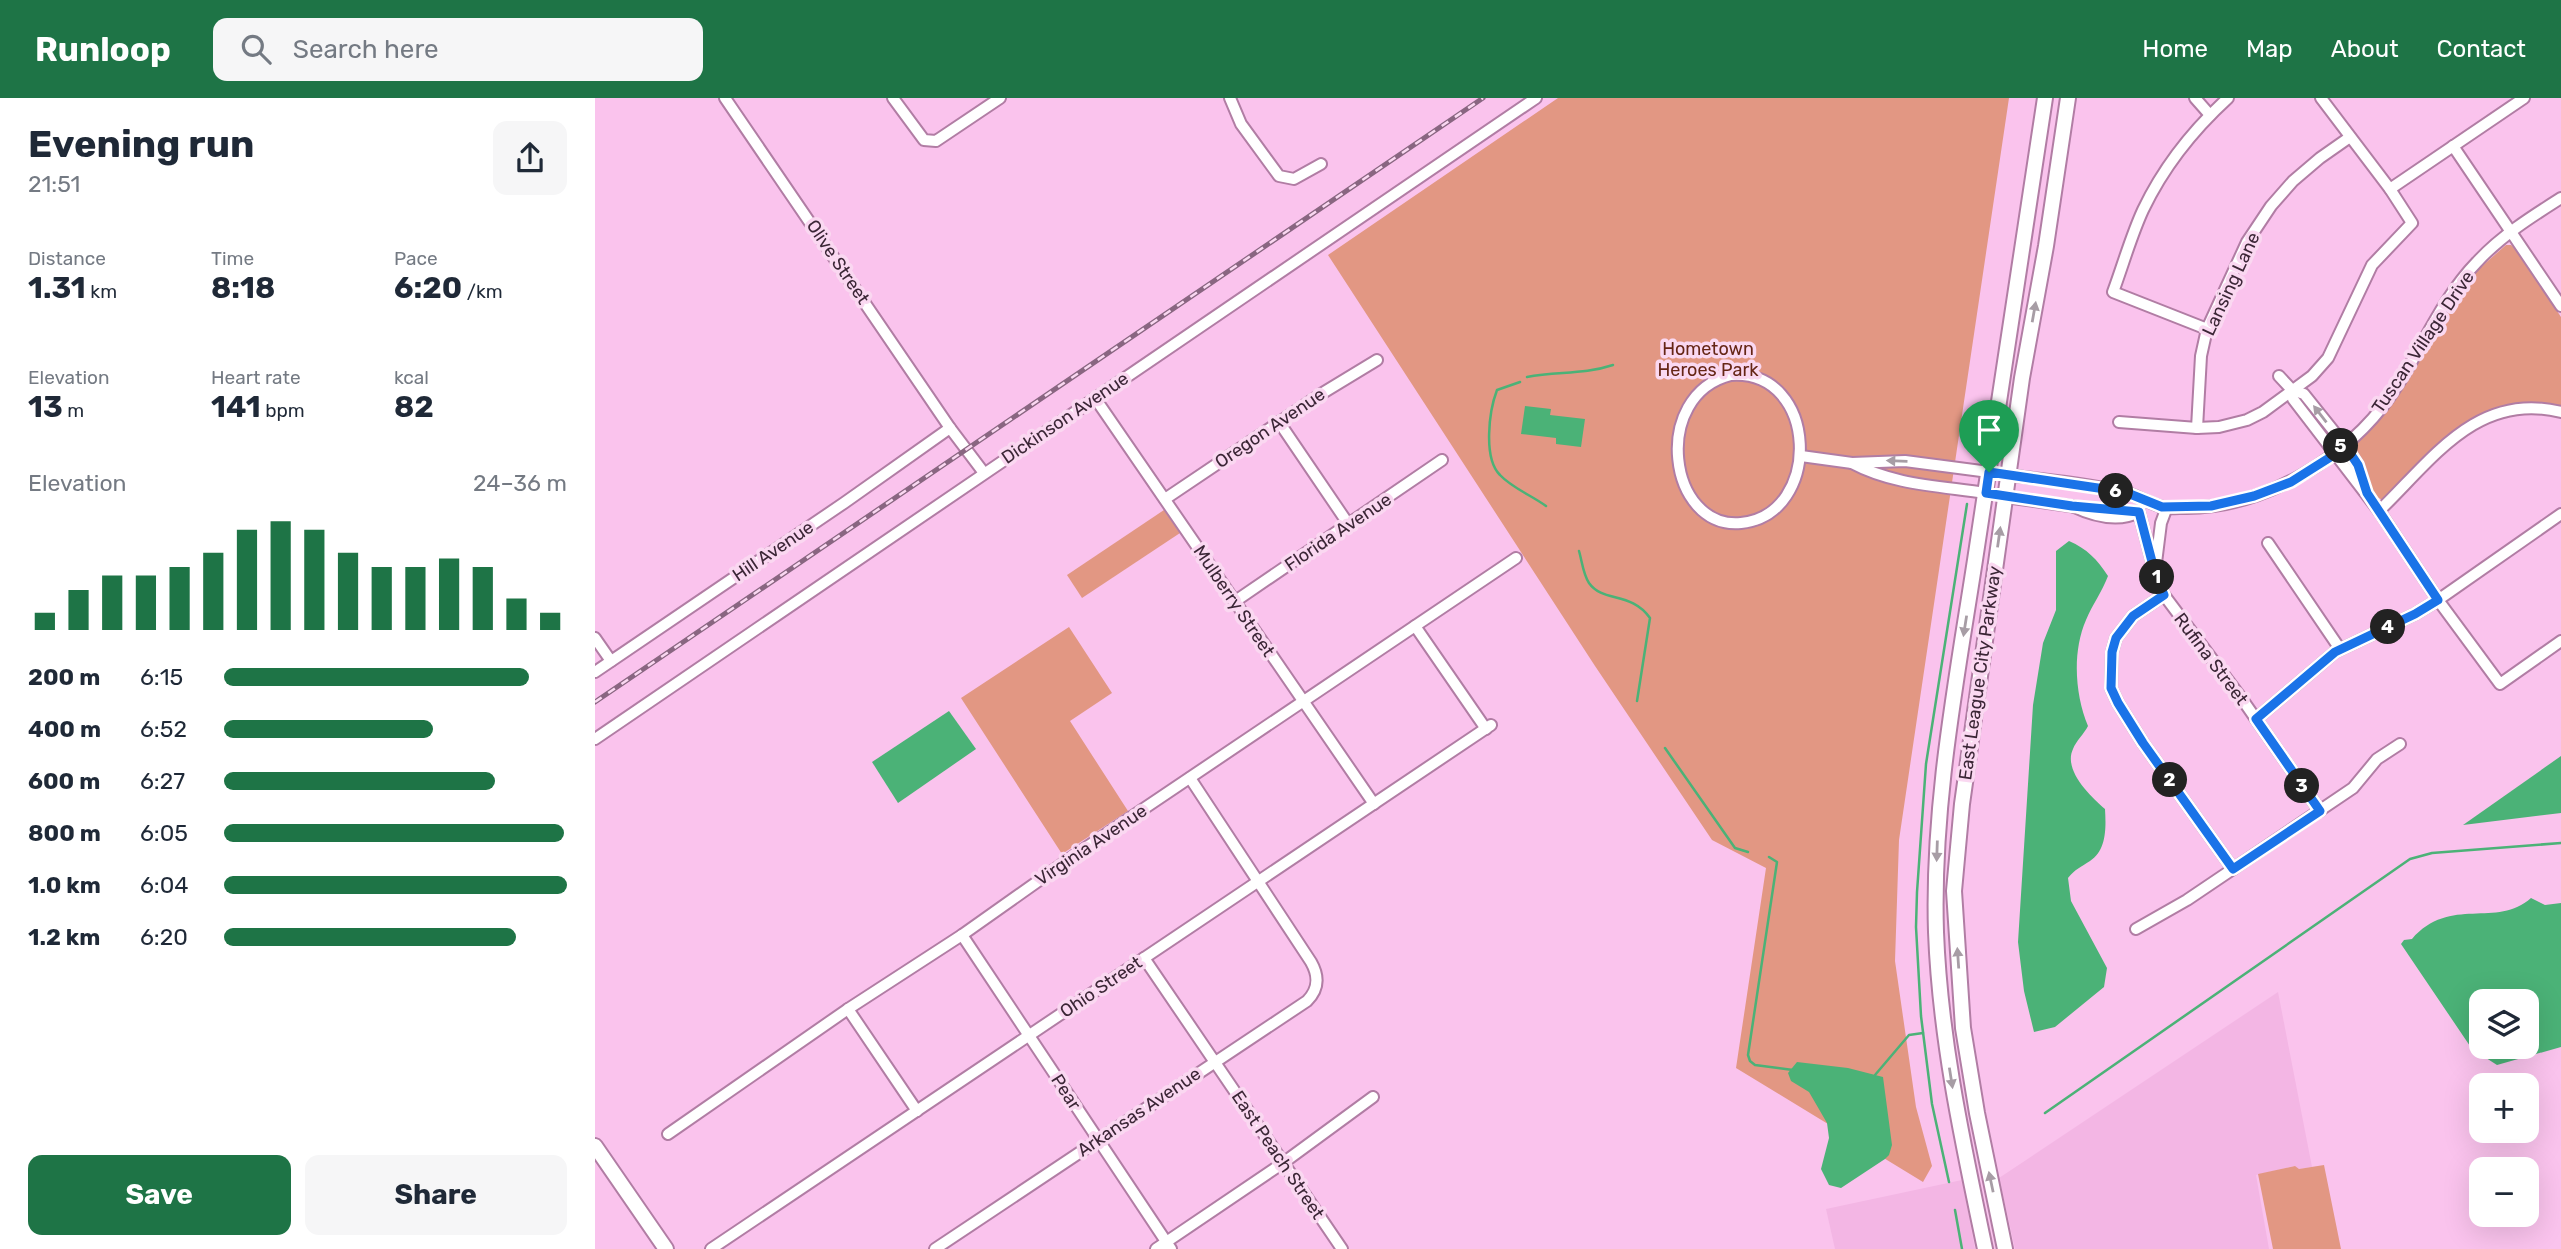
<!DOCTYPE html>
<meta charset="utf-8">
<style>
body{margin:0;font-family:Rubik,sans-serif;background:#f6f6f7;color:#1f2937;height:100vh;display:flex;flex-direction:column;font-size:26px;white-space:nowrap}
*{box-sizing:border-box;margin:0}
p{font-size:23px;color:#747a83}
.icon{flex:none;width:38px;height:38px;fill:none;stroke:currentColor;stroke-width:2;stroke-linecap:round;stroke-linejoin:round}
.map{position:relative;flex:1;overflow:hidden}
.panel{display:flex;flex-direction:column;background:#fff;width:595px}
.panel>*{flex:none}
.controls{position:absolute;left:1874px;top:891px;display:grid;gap:14px}
.controls a{display:grid;place-items:center;width:70px;height:70px;border-radius:14px;background:#fff;box-shadow:0 7px 28px #0002;font-size:35px}
.pin{position:absolute;display:grid;place-items:center;width:60px;height:60px;color:#fff;margin:-72px -30px;border-radius:50% 50% 50% 0;rotate:-45deg;box-shadow:0 0 7px #0007}
.pin .icon{rotate:45deg}
.km{position:absolute;width:35px;height:35px;margin:-18px;border-radius:50%;background:#222;color:#fff;font-size:19px;line-height:35px;text-align:center}
.round{display:grid;place-items:center;flex:none;width:74px;height:74px;border-radius:14px;background:#f6f6f7}
.summary{display:flex;align-items:center;justify-content:space-between;height:119px;padding:0 28px}
h1{font-size:38px;font-weight:700;line-height:52px}
.metrics{display:grid;grid-template-columns:repeat(3,1fr);gap:10px;height:119px;padding:7px 28px}
.metrics div{display:grid;align-content:center}
.metrics b{font-size:30px;font-weight:700}
.metrics small{font-size:19px;font-weight:400}
.metrics p{font-size:19px}
.chart{height:196px;padding:14px 28px}
.chart p{display:flex;justify-content:space-between}
.chart svg{width:100%;height:126px;margin-top:7px;stroke:#1e7446;stroke-width:6}
.button{display:flex;gap:14px;margin-top:auto;padding:14px 28px}
.button a{flex:1;height:80px;border-radius:14px;background:#1e7446;color:#fff;font-size:28px;font-weight:700;line-height:80px;text-align:center}
.button a+a{background:#f6f6f7;color:#1f2937}
ul{padding:0 28px;list-style:none;font-size:23px}
li{display:grid;grid-template-columns:112px 84px 1fr;align-items:center;height:52px}
li i{height:18px;border-radius:9px;background:#1e7446}
header{display:flex;align-items:center;gap:42px;box-sizing:border-box;height:98px;padding:0 35px;background:#1e7446;color:#fff}
header strong{font-size:33px}
nav{display:flex;gap:38px;margin-inline-start:auto;font-size:24px}
.search{width:490px;height:63px;background:#f6f6f7;display:flex;align-items:center;gap:18px;box-sizing:border-box;padding:0 24px;border-radius:14px;color:#747a83;font-size:26px}
main{display:flex;flex:1;min-height:0}
.map>svg:first-child{display:block}
.built{fill:#f3b6e4}
.green{fill:#e29783}
.water{fill:#4bb277;fill-rule:evenodd}
.lines{fill:none;stroke-linecap:round;stroke-linejoin:round}
.stream{stroke:#4bb277;stroke-width:2.5}
.minor-casing{stroke:#b17da4;stroke-width:14}
.major-casing{stroke:#b17da4;stroke-width:18}
.minor{stroke:#fff;stroke-width:10}
.major{stroke:#fff;stroke-width:14}
.rail-casing{stroke:#896681;stroke-width:5}
.rail{stroke:#fad8f1;stroke-width:2.5;stroke-dasharray:8;stroke-linecap:butt}
.oneway{fill:#a79da5}
.route-casing{stroke:#fff;stroke-width:14}
.route{stroke:#1a73e8;stroke-width:9}
.labels{text-anchor:middle;dominant-baseline:central;stroke-width:7;stroke-linejoin:round;paint-order:stroke}
.street-label{font-size:18px;fill:#3b2636;stroke:#fad8f1}
.park-label{font-size:18px;fill:#652515;stroke:#fad8f1}
</style>
<header>
<strong>Runloop</strong>
<div class="search"><svg class="icon" aria-label="search" viewBox="0 0 24 24"><circle cx="10" cy="10" r="6"/><path d="M15 15l6 6"/></svg>Search here</div>
<nav><a>Home</a><a>Map</a><a>About</a><a>Contact</a></nav>
</header>
<main>
<section class="panel">
<div class="summary"><div><h1>Evening run</h1><p>21:51</p></div><a class="round"><svg class="icon" aria-label="share" viewBox="0 0 24 24"><path d="M12 15V3M7 8l5-5 5 5M5 13v7h14v-7"/></svg></a></div>
<div class="metrics">
<div><p>Distance</p><b>1.31<small> km</small></b></div>
<div><p>Time</p><b>8:18</b></div>
<div><p>Pace</p><b>6:20<small> /km</small></b></div>
</div>
<div class="metrics">
<div><p>Elevation</p><b>13<small> m</small></b></div>
<div><p>Heart rate</p><b>141<small> bpm</small></b></div>
<div><p>kcal</p><b>82</b></div>
</div>
<div class="chart"><p><span>Elevation</span>24–36 m</p>
<svg viewBox="0 0 160 44" preserveAspectRatio="none"><path d="M5 44V38M15 44V30M25 44V25M35 44V25M45 44V22M55 44V17M65 44V9M75 44V6M85 44V9M95 44V17M105 44V22M115 44V22M125 44V19M135 44V22M145 44V33M155 44V38"/></svg>
</div>
<ul>
<li><b>200 m</b>6:15<i style="width:89%"></i></li>
<li><b>400 m</b>6:52<i style="width:61%"></i></li>
<li><b>600 m</b>6:27<i style="width:79%"></i></li>
<li><b>800 m</b>6:05<i style="width:99%"></i></li>
<li><b>1.0 km</b>6:04<i style="width:100%"></i></li>
<li><b>1.2 km</b>6:20<i style="width:85%"></i></li>
</ul>
<div class="button"><a>Save</a><a>Share</a></div>
</section>
<div class="map">
<svg width="1966" height="1151" viewBox="0 0 1966 1151">
<rect width="100%" height="100%" fill="#fac3ed"/>
<g class="built">
<path d="M1683 894 1717 1069 1704 1071 1699 1068 1661 1077 1674 1151H1420L1404 1080Z"/>
<path d="M1367 1082 1380 1151H1240L1231 1111Z"/>
</g>
<g class="green">
<path d="M963 0H1414L1304 742 1300 863 1321 1009 1337 1068 1328 1084 1141 970 1171 770 1117 742 1000 568 733 157Z"/>
<path d="M1911 147H1916L1921 151 1966 219V311C1947 312 1907 310 1891 315 1859 324 1812 378 1788 402L1781 399 1760 352 1762 343 1800 298 1878 176Z"/>
<path d="M569 412 585 435 487 500 472 477Z"/>
<path d="M474 529 517 595 475 623 533 713 467 756 366 600Z"/>
<path d="M1729 1067 1746 1151H1678L1663 1076 1700 1068 1704 1071Z"/>
</g>
<g class="water">
<path d="M930 308 956 311 955 317 990 321 986 349 961 346V340L926 336Z"/>
<path d="M1474 443C1492 451 1502 461 1513 478 1507 494 1497 507 1491 522 1477 554 1480 597 1493 628 1489 636 1481 643 1478 651 1468 672 1495 698 1510 711 1511 729 1512 752 1495 763 1486 769 1480 771 1473 780L1476 803 1512 870 1509 889 1460 929 1439 934 1429 893 1423 844 1438 607 1448 545 1461 512V453Z"/>
<path d="M354 613 381 651 303 705 277 664Z"/>
<path d="M1966 658V715L1868 727Z"/>
<path d="M1936 800 1950 807 1966 805V949L1902 967 1877 951 1806 846 1809 842 1817 841C1855 797 1902 831 1936 800ZM1886 903H1932V948H1886Z"/>
<path d="M1202 964 1253 970 1288 979 1297 1047 1294 1057 1290 1061 1246 1090 1234 1087 1226 1071 1234 1040 1232 1025 1214 994 1196 983 1193 975Z"/>
</g>
<g class="lines">
<g class="stream">
<path d="M932 279C962 273 988 277 1018 267"/>
<path d="M925 284 902 292C894 313 888 360 905 377 917 390 936 397 951 408"/>
<path d="M984 453C987 463 988 476 994 485 1008 505 1036 493 1055 520L1042 603"/>
<path d="M1070 650 1140 750 1153 754"/>
<path d="M1174 759 1182 764 1153 957 1155 963 1160 967 1198 972"/>
<path d="M1280 977 1314 937 1328 935"/>
<path d="M1450 1015 1815 761 1837 755 1966 745"/>
<path d="M1354 1084 1337 1006 1326 918 1321 829 1322 794 1331 666 1372 406"/>
<path d="M1360 1112 1367 1151"/>
</g>
<defs>
<g id="minor">
<path d="M130 0 355 330 389 375"/>
<path d="M298 0 329 42 341 43 405 0"/>
<path d="M635 0 646 26 684 78 699 81 726 66"/>
<path d="M1600 0 1615 17"/>
<path d="M1858 48 1966 208"/>
<path d="M1795 91 1929 0"/>
<path d="M1612 231 1518 194C1528 167 1536 138 1548 112 1568 70 1599 31 1633 0"/>
<path d="M1136 277C1224 271 1228 417 1146 425 1073 432 1055 297 1136 277Z"/>
<path d="M1684 278 1697 292 1709 296 1749 346 1763 367 1770 389"/>
<path d="M1697 292 1698 301 1784 413 1843 502 1905 586 1966 543"/>
<path d="M500 300 779 706"/>
<path d="M684 324 754 427"/>
<path d="M1524 324 1602 330 1624 329 1652 322 1668 314 1717 278 1733 260 1777 167 1817 125 1795 91 1726 0"/>
<path d="M1602 330 1606 258 1612 231 1652 144 1676 108 1698 83 1725 60 1755 39"/>
<path d="M1206 358 1257 365 1310 363 1394 374"/>
<path d="M1257 365C1298 387 1345 388 1391 395"/>
<path d="M1413 377C1451 382 1491 385 1529 394 1542 397 1555 406 1568 409 1574 411 1583 410 1589 410 1667 411 1753 360 1796 297 1826 254 1845 202 1882 164 1906 138 1936 119 1966 100"/>
<path d="M1410 399 1482 409"/>
<path d="M570 401 726 296 782 262"/>
<path d="M1477 408C1498 418 1523 425 1544 414L1560 475 1569 497 1647 601 1725 713"/>
<path d="M1784 413C1837 362 1882 293 1966 314"/>
<path d="M1673 445 1745 551"/>
<path d="M1561 465 1566 425 1572 409"/>
<path d="M1569 497 1538 518 1521 540 1517 554 1516 590 1523 605 1548 645 1638 771"/>
<path d="M639 504 847 362"/>
<path d="M820 528 891 631"/>
<path d="M0 540 16 563"/>
<path d="M0 574 249 405 355 330"/>
<path d="M1661 621 1740 554 1820 516 1843 502 1966 416"/>
<path d="M0 641 941 0"/>
<path d="M1541 831 1592 802 1758 690 1782 661 1805 646"/>
<path d="M367 837 576 1151"/>
<path d="M549 860 747 1151"/>
<path d="M253 911 322 1013"/>
<path d="M73 1036 253 911 367 837 480 757 921 460"/>
<path d="M116 1151 896 627"/>
<path d="M340 1151 712 903C724 891 724 878 716 864L595 680"/>
<path d="M561 1151 688 1065 778 999"/>
</g>
<g id="major">
<path d="M0 1048 71 1151"/>
<path d="M1390 1151C1368 1046 1345 941 1341 834 1337 709 1361 585 1380 462 1404 308 1427 154 1450 0"/>
<path d="M1410 1151 1382 1015 1368 930 1359 793 1367 706 1427 280 1451 148 1473 0"/>
</g>
</defs>
<use href="#minor" class="minor-casing"/>
<use href="#major" class="major-casing"/>
<use href="#minor" class="minor"/>
<use href="#major" class="major"/>
<defs>
<path id="rail" d="M0 604 888 0"/>
</defs>
<use href="#rail" class="rail-casing"/>
<use href="#rail" class="rail"/>
</g>
<defs><path id="oneway-solid" d="M-6-.8H1V-3.2L6.5 0L1 3.2V.8H-6Z" transform="scale(1.75)"/></defs>
<g class="oneway">
<use href="#oneway-solid" transform="translate(1439 214) rotate(-80)"/>
<use href="#oneway-solid" transform="translate(1725 316) rotate(-128)"/>
<use href="#oneway-solid" transform="translate(1302 363) rotate(-178)"/>
<use href="#oneway-solid" transform="translate(1404 439) rotate(-82)"/>
<use href="#oneway-solid" transform="translate(1370 528) rotate(99)"/>
<use href="#oneway-solid" transform="translate(1342 753) rotate(92)"/>
<use href="#oneway-solid" transform="translate(1363 860) rotate(-94)"/>
<use href="#oneway-solid" transform="translate(1356 980) rotate(81)"/>
<use href="#oneway-solid" transform="translate(1396 1084) rotate(-102)"/>
</g>
<g class="lines">
<defs>
<path id="route" d="M1749 346 1763 367 1772 395 1843 502 1820 516 1740 554 1661 621 1725 713 1638 771 1548 645 1523 605 1516 590 1517 554 1521 540 1538 518 1569 497 1560 475 1544 414 1477 408 1391 395 1394 374 1530 394 1567 409 1616 408 1659 398 1696 384 1734 360Z"/>
</defs>
<use href="#route" class="route-casing"/>
<use href="#route" class="route"/>
</g>
<g class="labels">
<g class="street-label">
<text transform="translate(243 164) rotate(56)">Olive Street</text>
<text transform="translate(1636 186) rotate(-65)">Lansing Lane</text>
<text transform="translate(1828 244) rotate(-56)">Tuscan Village Drive</text>
<text transform="translate(470 320) rotate(-34)">Dickinson Avenue</text>
<text transform="translate(675 330) rotate(-34)">Oregon Avenue</text>
<text transform="translate(743 434) rotate(-34)">Florida Avenue</text>
<text transform="translate(178 453) rotate(-34)">Hill Avenue</text>
<text transform="translate(639 503) rotate(56)">Mulberry Street</text>
<text transform="translate(1616 561) rotate(53)">Rufina Street</text>
<text transform="translate(1385 575) rotate(-82)">East League City Parkway</text>
<text transform="translate(496 747) rotate(-34)">Virginia Avenue</text>
<text transform="translate(506 889) rotate(-34)">Ohio Street</text>
<text transform="translate(471 994) rotate(57)">Pear</text>
<text transform="translate(544 1014) rotate(-34)">Arkansas Avenue</text>
<text transform="translate(683 1057) rotate(56)">East Peach Street</text>
</g>
<g class="park-label">
<text x="1113" y="251">Hometown<tspan x="1113" dy="21">Heroes Park</tspan></text>
</g>
</g>
</svg>
<div class="controls">
<a><svg class="icon" aria-label="layers" viewBox="0 0 24 24"><path d="M12 4l9 5-9 5-9-5zM3 14l9 5 9-5"/></svg></a>
<a>+</a>
<a>−</a>
</div>
<div class="pin" style="left:1394px;top:374px;background:#1e9e55"><svg class="icon" aria-label="arrive" viewBox="0 0 24 24"><path d="M6 21V4h12l-3 4 3 4H6"/></svg></div>
<b class="km" style="left:1562px;top:479px">1</b>
<b class="km" style="left:1575px;top:682px">2</b>
<b class="km" style="left:1707px;top:688px">3</b>
<b class="km" style="left:1793px;top:529px">4</b>
<b class="km" style="left:1746px;top:348px">5</b>
<b class="km" style="left:1521px;top:393px">6</b>
</div>
</main>
